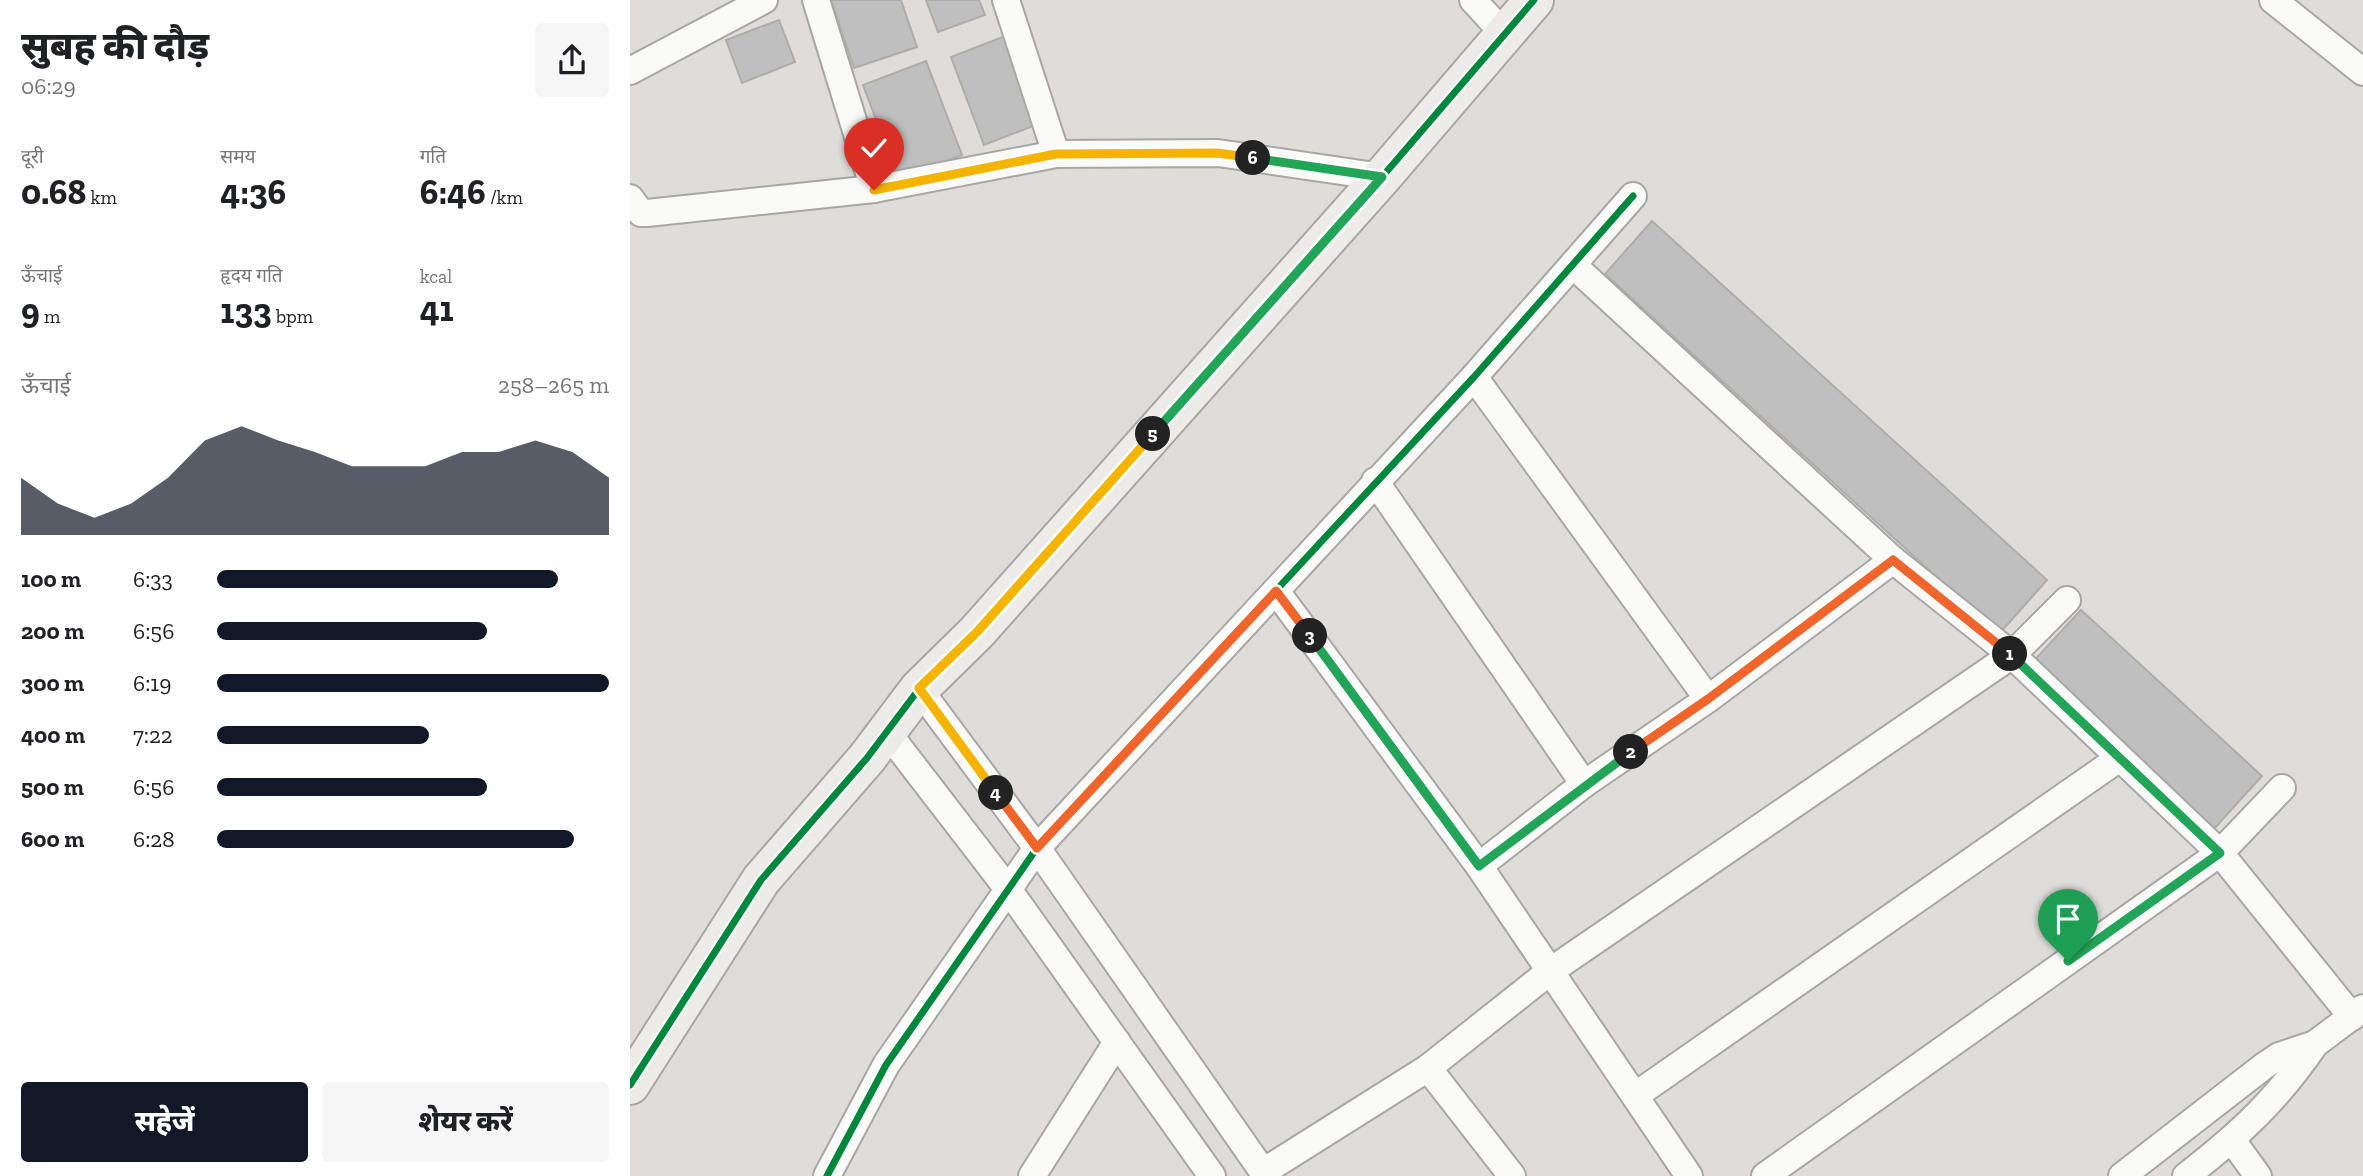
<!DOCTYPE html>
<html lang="hi">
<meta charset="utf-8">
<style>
body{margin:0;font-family:"Zilla Slab","Noto Sans Devanagari",serif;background:#f6f6f6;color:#202124;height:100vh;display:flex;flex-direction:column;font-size:26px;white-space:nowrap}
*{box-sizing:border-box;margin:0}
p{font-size:23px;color:#757577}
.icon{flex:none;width:38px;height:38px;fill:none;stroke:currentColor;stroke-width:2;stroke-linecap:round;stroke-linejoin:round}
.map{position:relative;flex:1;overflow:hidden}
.panel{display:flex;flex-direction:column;background:#fff;width:630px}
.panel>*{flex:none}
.pin{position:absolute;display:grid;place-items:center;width:60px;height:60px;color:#fff;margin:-72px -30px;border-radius:50% 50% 50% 0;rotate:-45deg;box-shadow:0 0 7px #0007}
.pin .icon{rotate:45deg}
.km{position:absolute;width:35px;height:35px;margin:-18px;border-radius:50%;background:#222;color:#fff;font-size:19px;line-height:35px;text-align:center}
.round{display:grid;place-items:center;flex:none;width:74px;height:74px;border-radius:7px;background:#f6f6f6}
.head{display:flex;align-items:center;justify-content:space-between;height:119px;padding:0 21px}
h1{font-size:38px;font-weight:800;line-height:52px}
.stats{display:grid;grid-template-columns:repeat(3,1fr);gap:10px;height:119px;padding:7px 21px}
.stats div{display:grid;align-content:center}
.stats b{font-size:35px;font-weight:800}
.stats small{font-size:19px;font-weight:400}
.stats p{font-size:19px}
.chart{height:196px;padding:14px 21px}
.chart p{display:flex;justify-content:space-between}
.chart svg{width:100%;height:126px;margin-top:7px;fill:#111827;opacity:.7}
.button{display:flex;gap:14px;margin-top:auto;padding:14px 21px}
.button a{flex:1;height:80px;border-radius:7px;background:#111827;color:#fff;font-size:28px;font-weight:800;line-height:80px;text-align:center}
.button a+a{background:#f6f6f6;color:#202124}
ul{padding:0 21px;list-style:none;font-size:23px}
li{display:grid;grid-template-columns:112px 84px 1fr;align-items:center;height:52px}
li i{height:18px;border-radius:9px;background:#111827}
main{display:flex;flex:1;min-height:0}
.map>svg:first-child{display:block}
.building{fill:#c0bfbf;stroke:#aeadac;stroke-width:2}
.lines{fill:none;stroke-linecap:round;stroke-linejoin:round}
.street-casing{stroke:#a8a7a4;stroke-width:30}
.secondary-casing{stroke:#a8a7a4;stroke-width:42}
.street{stroke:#fafaf9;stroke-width:26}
.secondary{stroke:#edece9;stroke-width:38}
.cycleway-casing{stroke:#fff;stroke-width:11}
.cycleway{stroke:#00873e;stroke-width:7}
.split-1-casing{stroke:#fff;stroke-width:14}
.split-2-casing{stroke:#fff;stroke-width:14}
.split-3-casing{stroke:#fff;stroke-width:14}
.split-4-casing{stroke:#fff;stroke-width:14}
.split-5-casing{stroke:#fff;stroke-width:14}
.split-6-casing{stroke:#fff;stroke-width:14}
.split-7-casing{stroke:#fff;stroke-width:14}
.split-1{stroke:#22a559;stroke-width:9}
.split-2{stroke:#f0652b;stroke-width:9}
.split-3{stroke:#22a559;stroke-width:9}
.split-4{stroke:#f0652b;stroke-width:9}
.split-5{stroke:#f5b400;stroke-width:9}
.split-6{stroke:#22a559;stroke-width:9}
.split-7{stroke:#f5b400;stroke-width:9}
</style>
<main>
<section class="panel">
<div class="head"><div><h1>सुबह की दौड़</h1><p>06:29</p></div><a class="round"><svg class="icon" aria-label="share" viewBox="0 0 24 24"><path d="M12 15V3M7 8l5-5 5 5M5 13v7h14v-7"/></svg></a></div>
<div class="stats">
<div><p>दूरी</p><b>0.68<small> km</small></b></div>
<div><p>समय</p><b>4:36</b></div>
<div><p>गति</p><b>6:46<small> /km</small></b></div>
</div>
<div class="stats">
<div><p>ऊँचाई</p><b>9<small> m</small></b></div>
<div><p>हृदय गति</p><b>133<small> bpm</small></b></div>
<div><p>kcal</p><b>41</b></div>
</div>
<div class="chart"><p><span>ऊँचाई</span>258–265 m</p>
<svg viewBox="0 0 160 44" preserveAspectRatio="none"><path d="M0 44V24L10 33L20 38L30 33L40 24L50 11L60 6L70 11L80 15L90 20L100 20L110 20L120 15L130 15L140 11L150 15L160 24V44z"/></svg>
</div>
<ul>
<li><b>100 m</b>6:33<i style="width:87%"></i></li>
<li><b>200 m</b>6:56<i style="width:69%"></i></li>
<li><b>300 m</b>6:19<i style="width:100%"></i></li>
<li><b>400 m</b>7:22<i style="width:54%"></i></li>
<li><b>500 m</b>6:56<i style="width:69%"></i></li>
<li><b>600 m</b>6:28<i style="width:91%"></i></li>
</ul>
<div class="button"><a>सहेजें</a><a>शेयर करें</a></div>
</section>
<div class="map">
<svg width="1733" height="1176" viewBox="0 0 1733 1176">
<rect width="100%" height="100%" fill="#dfddd9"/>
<g class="building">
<path d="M201 0H271L287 47 224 68Z"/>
<path d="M296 0H349L355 15 308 32Z"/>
<path d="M149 20 165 62 112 83 96 40Z"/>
<path d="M375 36 408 124 354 145 321 57Z"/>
<path d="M296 61 332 155 269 180 233 85Z"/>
<path d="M1022 221 1417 580 1369 634 975 274Z"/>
<path d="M1451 610 1632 776 1582 831 1400 665Z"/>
</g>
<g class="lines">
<defs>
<g id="street">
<path d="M186 0 244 189 426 154 588 153 752 177"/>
<path d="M376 0 426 154"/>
<path d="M843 0 875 35"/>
<path d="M1643 0 1733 72"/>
<path d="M0 71 134 0"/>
<path d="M0 198 11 213H17L244 189"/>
<path d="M944 266 1263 560 1382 655 1590 853 1722 1017"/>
<path d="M844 377 1078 699"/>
<path d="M745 481 954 784"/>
<path d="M646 591 849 866 1059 1176"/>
<path d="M289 689 407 848 636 1176"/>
<path d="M257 732 378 889 582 1176"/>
<path d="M849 866 954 784 1078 699 1263 560"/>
<path d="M798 1068 882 1176"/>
<path d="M1006 1095 1488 759"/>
<path d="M1602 1140 1628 1176"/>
<path d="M633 1172 798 1068 919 972 1382 655 1437 600"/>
<path d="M197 1176 256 1065 407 848 844 377 1003 196"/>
<path d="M402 1176 487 1042"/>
<path d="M1135 1176 1590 853 1652 788"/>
<path d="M1492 1176 1634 1066 1649 1056 1685 1044 1733 1008"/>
<path d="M1556 1176C1609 1135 1647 1100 1685 1044"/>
</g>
<path id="secondary" d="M0 1085 131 880 237 758 289 689 347 632 752 177 904 0"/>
</defs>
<use href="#street" class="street-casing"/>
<use href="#secondary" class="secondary-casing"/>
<use href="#street" class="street"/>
<use href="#secondary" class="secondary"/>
<defs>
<g id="cycleway">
<path d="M0 1085 131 880 237 758 289 689 347 632 752 177 904 0"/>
<path d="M197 1176 256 1065 407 848 844 377 1003 196"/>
</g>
</defs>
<use href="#cycleway" class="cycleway-casing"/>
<use href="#cycleway" class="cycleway"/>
</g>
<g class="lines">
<defs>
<path id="split-1" d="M1380 654 1590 853 1438 961"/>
<path id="split-2" d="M1001 752 1078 699 1263 560 1380 654"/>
<path id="split-3" d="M680 636 849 866 1001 752"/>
<path id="split-4" d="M366 793 407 848 646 591 680 636"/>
<path id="split-5" d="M366 793 289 688 347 632 523 434"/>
<path id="split-6" d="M523 434 752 177 623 158"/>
<path id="split-7" d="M244 190 426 154 588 153 623 158"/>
</defs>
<use href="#split-1" class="split-1-casing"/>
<use href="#split-2" class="split-2-casing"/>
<use href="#split-3" class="split-3-casing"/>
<use href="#split-4" class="split-4-casing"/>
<use href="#split-5" class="split-5-casing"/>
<use href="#split-6" class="split-6-casing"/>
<use href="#split-7" class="split-7-casing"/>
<use href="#split-1" class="split-1"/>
<use href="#split-2" class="split-2"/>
<use href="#split-3" class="split-3"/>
<use href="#split-4" class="split-4"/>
<use href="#split-5" class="split-5"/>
<use href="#split-6" class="split-6"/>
<use href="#split-7" class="split-7"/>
</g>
</svg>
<div class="pin" style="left:1438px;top:961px;background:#1e9e55"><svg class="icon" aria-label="arrive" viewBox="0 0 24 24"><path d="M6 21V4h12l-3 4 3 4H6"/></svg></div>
<div class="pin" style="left:244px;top:190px;background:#d93025"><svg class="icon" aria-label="check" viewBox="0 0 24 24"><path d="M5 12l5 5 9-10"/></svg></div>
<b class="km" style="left:1380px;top:654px">1</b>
<b class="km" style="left:1001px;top:752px">2</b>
<b class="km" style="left:680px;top:636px">3</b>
<b class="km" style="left:366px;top:793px">4</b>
<b class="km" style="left:523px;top:434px">5</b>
<b class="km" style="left:623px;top:158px">6</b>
</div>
</main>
